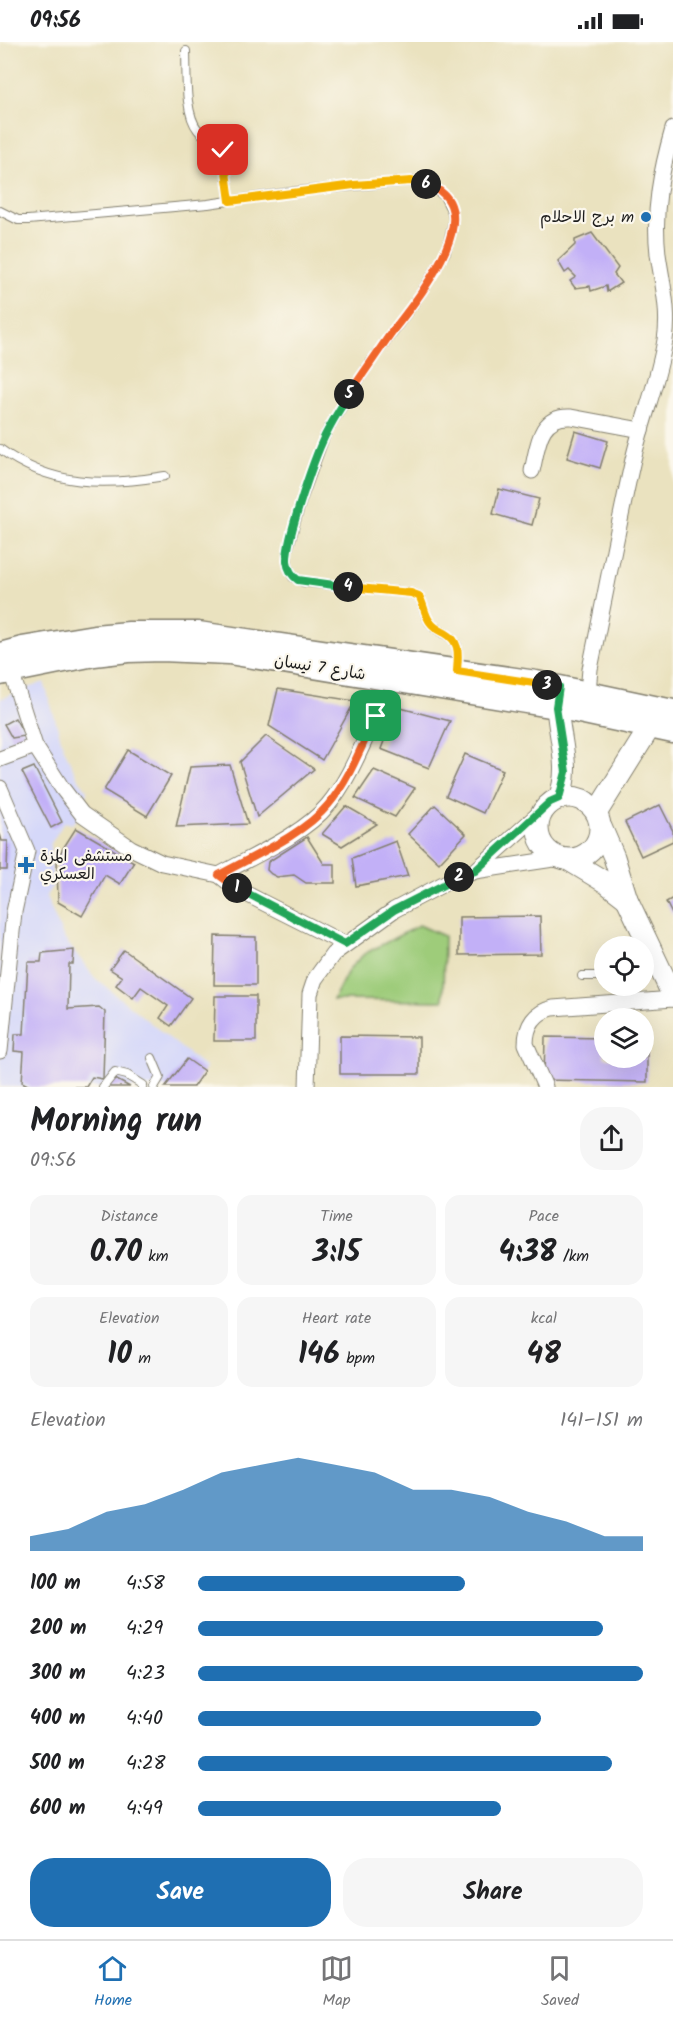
<!DOCTYPE html>
<meta charset="utf-8">
<style>
body{margin:0;font-family:Kalam,"Playpen Sans Arabic",sans-serif;background:#f6f6f6;color:#202124;height:100vh;display:flex;flex-direction:column;font-size:22px;white-space:nowrap}
*{box-sizing:border-box;margin:0}
p{font-size:20px;color:#757577}
.icon{flex:none;width:33px;height:33px;fill:none;stroke:currentColor;stroke-width:2;stroke-linecap:round;stroke-linejoin:round}
.map{position:relative;height:1045px;overflow:hidden}
.side{display:flex;flex-direction:column;background:#fff;flex:1}
.side>*{flex:none}
.controls{position:absolute;left:594px;top:894px;display:grid;gap:12px}
.controls a{display:grid;place-items:center;width:60px;height:60px;border-radius:50%;background:#fff;box-shadow:0 6px 24px #0002;font-size:30px}
.pin{position:absolute;display:grid;place-items:center;width:51px;height:51px;color:#fff;margin:-26px;border-radius:12px;box-shadow:0 3px 9px #0006}
.km{position:absolute;width:30px;height:30px;margin:-15px;border-radius:50%;background:#222;color:#fff;font-size:16px;line-height:30px;text-align:center}
.round{display:grid;place-items:center;flex:none;width:63px;height:63px;border-radius:24px;background:#f6f6f6}
.overview{display:flex;align-items:center;justify-content:space-between;height:102px;padding:0 30px}
h1{font-size:33px;font-weight:700;line-height:45px}
.stats{display:grid;grid-template-columns:repeat(3,1fr);gap:9px;height:102px;padding:6px 30px}
.stats div{display:grid;align-content:center;border-radius:15px;background:#f6f6f6;text-align:center}
.stats b{font-size:30px;font-weight:700}
.stats small{font-size:16px;font-weight:400}
.stats p{font-size:16px}
.chart{height:168px;padding:12px 30px}
.chart p{display:flex;justify-content:space-between}
.chart svg{width:100%;height:108px;margin-top:6px;fill:#1f6fb2;opacity:.7}
.cta{display:flex;gap:12px;margin-top:auto;padding:12px 30px}
.cta a{flex:1;height:69px;border-radius:24px;background:#1f6fb2;color:#fff;font-size:24px;font-weight:700;line-height:69px;text-align:center}
.cta a+a{background:#f6f6f6;color:#202124}
ul{padding:0 30px;list-style:none;font-size:20px}
li{display:grid;grid-template-columns:96px 72px 1fr;align-items:center;height:45px}
li i{height:15px;border-radius:8px;background:#1f6fb2}
.status{display:flex;justify-content:space-between;align-items:center;height:42px;padding:0 30px;background:#fff;direction:ltr}
.status svg{height:16px;fill:currentColor}
.tabs{display:flex;justify-content:space-around;align-items:center;height:84px;border-top:2px solid #e0e0e0;background:#fff;font-size:16px;color:#757577}
.tabs a{display:grid;justify-items:center;gap:3px}
.tabs .selected{color:#1f6fb2}
.map>svg:first-child{display:block}
.built{fill:#d5d8f9}
.grass{fill:#9ecc7a;stroke:#5d744b;stroke-width:1.5}
.building{fill:#c2b0f7}
.lines{fill:none;stroke-linecap:round;stroke-linejoin:round}
.lane-casing{stroke:#837f6e;stroke-width:10}
.street-casing{stroke:#837f6e;stroke-width:17}
.secondary-casing{stroke:#837f6e;stroke-width:23}
.primary-casing{stroke:#837f6e;stroke-width:25}
.lane{stroke:#fff;stroke-width:8}
.street{stroke:#fff;stroke-width:15}
.secondary{stroke:#fff;stroke-width:21}
.primary{stroke:#fff;stroke-width:22}
.split-1-casing{stroke:#fff;stroke-width:12}
.split-2-casing{stroke:#fff;stroke-width:12}
.split-3-casing{stroke:#fff;stroke-width:12}
.split-4-casing{stroke:#fff;stroke-width:12}
.split-5-casing{stroke:#fff;stroke-width:12}
.split-6-casing{stroke:#fff;stroke-width:12}
.split-7-casing{stroke:#fff;stroke-width:12}
.split-1{stroke:#f0652b;stroke-width:8}
.split-2{stroke:#22a559;stroke-width:8}
.split-3{stroke:#22a559;stroke-width:8}
.split-4{stroke:#f5b400;stroke-width:8}
.split-5{stroke:#22a559;stroke-width:8}
.split-6{stroke:#f0652b;stroke-width:8}
.split-7{stroke:#f5b400;stroke-width:8}
.poi-dot{fill:#1f6fb2;stroke:#fbf7ec;stroke-width:2}
.labels{text-anchor:middle;dominant-baseline:central;stroke-width:4.5;stroke-linejoin:round;paint-order:stroke}
.poi-label{font-size:16px;fill:#1c1c1c;stroke:#fbf7ec;text-anchor:end}
.street-label{font-size:16px;fill:#1c1c1c;stroke:#fbf7ec}
</style>
<div class="status"><b>09:56</b><svg viewBox="0 0 49 12"><path d="M0 12V9h3v3zM5 12V6h3v6zM10 12V3h3v9zM15 12V0h3v12zM26 1h20v11H26zM47 4h2v5h-2z"/></svg></div>
<div class="map">
<svg width="673" height="1045" viewBox="0 0 673 1045">
<rect width="100%" height="100%" fill="#fbf7ec"/>
<filter id="ink" filterUnits="userSpaceOnUse"><feTurbulence type="fractalNoise" baseFrequency=".0167" numOctaves="2"/><feDisplacementMap in="SourceGraphic" scale="12" xChannelSelector="R" yChannelSelector="G"/><feConvolveMatrix kernelMatrix="1 2 1 2 8 2 1 2 1" color-interpolation-filters="sRGB"/></filter>
<filter id="wash" filterUnits="userSpaceOnUse"><feTurbulence type="fractalNoise" baseFrequency=".008" numOctaves="4" result="noise"/><feDisplacementMap in="SourceGraphic" scale="24" xChannelSelector="R" yChannelSelector="G"/><feGaussianBlur stdDeviation="1.35" result="paint"/><feColorMatrix in="noise" values="0 0 0 0 0 0 0 0 0 0 0 0 0 0 0 0 0 1.4 0 .05"/><feComposite in="paint" operator="in"/></filter>
<g filter="url(#wash)">
<rect width="100%" height="100%" fill="#eae2bf"/>
<path class="built" d="M44 640 63 704 77 735 87 748 82 772 72 782 64 780 50 803 53 843 46 854 63 895 95 936 206 1026 193 1045H0V657Z"/>
<path class="grass" d="M419 883 444 894 443 959 333 958 349 927 364 912Z"/>
<g id="blocks">
<g class="building">
<path d="M592 191 618 226 614 232 621 241 607 250 606 244 591 249 590 244 575 246 570 239 576 235 569 228 565 231 558 219 575 203V198Z"/>
<path d="M575 389 608 399 600 426 567 416Z"/>
<path d="M499 447 539 457 532 483 493 472Z"/>
<path d="M278 647 355 659 322 718 269 684Z"/>
<path d="M397 665 450 679 429 726 381 707Z"/>
<path d="M15 676 25 694 12 696 4 682Z"/>
<path d="M266 694 314 727 257 775 240 720Z"/>
<path d="M128 708 171 734 147 774 104 748Z"/>
<path d="M465 712 503 728 483 771 446 754Z"/>
<path d="M230 723 248 782 176 785 190 725Z"/>
<path d="M34 725 62 780 51 786 22 730Z"/>
<path d="M374 728 415 746 395 775 355 756Z"/>
<path d="M435 763 466 792 439 821 408 792Z"/>
<path d="M660 763 673 789V799L641 814 625 780Z"/>
<path d="M346 764 377 782 342 804 322 792Z"/>
<path d="M76 786 134 820 120 842 105 833 82 874 58 860 57 816Z"/>
<path d="M0 792 2 799H8L7 828H0Z"/>
<path d="M307 795 324 822H335V841H306L294 833 277 835 271 832 267 828 268 820Z"/>
<path d="M396 799 408 834 356 844 352 816Z"/>
<path d="M673 856V874L666 860Z"/>
<path d="M540 874 541 912 459 913V875Z"/>
<path d="M215 894 256 895V943H214Z"/>
<path d="M74 908 73 922H69L68 967 99 965 105 970 103 1037 92 1035 86 1045H31L22 1040 24 1010 14 1009 15 992H24L28 920H41L42 911Z"/>
<path d="M124 908 191 956 171 984 160 976 168 964 141 945 133 956 116 943 122 935 110 927Z"/>
<path d="M215 954H256V999H214Z"/>
<path d="M340 994 419 995V1032H340Z"/>
<path d="M545 995 604 996V1016H644V997H647V1040L544 1038Z"/>
<path d="M187 1017 204 1029 193 1045H165Z"/>
<path d="M113 1036 130 1045H108Z"/>
</g>
</g>
</g>
<g filter="url(#ink)">
<use href="#blocks" fill-opacity="0" stroke="#837f6e" stroke-width="1.5"/>
<g class="lines">
<defs>
<g id="lane">
<path d="M186 9C187 31 184 71 198 88 205 97 216 99 223 108L230 159"/>
<path d="M0 169 18 178H28L208 162 298 149 411 139 429 143 444 154 452 170 453 179 446 210 416 259 370 321 327 389 301 461 287 512 288 524 293 535 303 540 411 551 419 554C424 563 424 573 430 581 434 586 438 587 442 590 461 600 458 607 457 627"/>
<path d="M0 407C51 445 105 444 165 434"/>
<path d="M582 934H604"/>
<path d="M626 944 629 961"/>
<path d="M152 1016 160 1035 154 1045"/>
<path d="M103 1045 115 1030 127 1033 143 1043 142 1045"/>
</g>
<g id="street">
<path d="M532 429C538 405 538 373 571 375L641 388"/>
<path d="M11 629 35 704 62 746 82 772 131 806 162 821 219 833 237 847 262 860 345 902"/>
<path d="M588 650 590 627C604 559 617 490 632 422 641 380 658 341 665 298 670 269 662 241 658 212 653 169 661 128 673 87"/>
<path d="M0 717 35 704"/>
<path d="M0 746 27 809 14 870 0 1009"/>
<path d="M475 829 543 768"/>
<path d="M219 833C253 814 303 793 328 763 349 738 362 703 376 674"/>
<path d="M307 1045 310 952 315 937 333 912 394 868 447 840 475 829 560 816"/>
<path d="M545 1045 526 1002C526 983 535 970 553 966L673 957"/>
</g>
<g id="secondary">
<path d="M558 649C553 685 574 720 559 756"/>
<circle cx="569" cy="786" r="31"/>
<path d="M597 770 650 685 652 669"/>
<path d="M601 785 614 815 627 857 673 954"/>
<path d="M567 817 605 840 627 857"/>
</g>
<g id="primary">
<path d="M0 612 22 606 94 594 129 591H198L536 640 673 669"/>
<path d="M0 632 94 613 128 609 162 608 229 611 556 665 673 690"/>
</g>
</defs>
<use href="#lane" class="lane-casing"/>
<use href="#street" class="street-casing"/>
<use href="#secondary" class="secondary-casing"/>
<use href="#primary" class="primary-casing"/>
<use href="#lane" class="lane"/>
<use href="#street" class="street"/>
<use href="#secondary" class="secondary"/>
<use href="#primary" class="primary"/>
</g>
</g>
<g class="lines" filter="url(#ink)">
<defs>
<path id="split-1" d="M237 846 219 833C253 814 303 793 328 763 349 738 362 703 376 674"/>
<path id="split-2" d="M237 846 345 902 394 868 459 835"/>
<path id="split-3" d="M459 835 475 829 550 760 559 756 566 730 556 665 559 645 547 643"/>
<path id="split-4" d="M348 545 411 551 419 554C424 562 424 572 430 580 434 586 439 588 445 591 461 600 458 613 457 629L547 643"/>
<path id="split-5" d="M348 545 298 538C291 533 288 527 287 519 286 497 316 409 328 388 334 376 342 364 349 352"/>
<path id="split-6" d="M349 352C363 332 377 311 391 291 414 261 495 165 426 142"/>
<path id="split-7" d="M223 108 230 159 354 143 411 139 426 142"/>
</defs>
<use href="#split-1" class="split-1-casing"/>
<use href="#split-2" class="split-2-casing"/>
<use href="#split-3" class="split-3-casing"/>
<use href="#split-4" class="split-4-casing"/>
<use href="#split-5" class="split-5-casing"/>
<use href="#split-6" class="split-6-casing"/>
<use href="#split-7" class="split-7-casing"/>
<use href="#split-1" class="split-1"/>
<use href="#split-2" class="split-2"/>
<use href="#split-3" class="split-3"/>
<use href="#split-4" class="split-4"/>
<use href="#split-5" class="split-5"/>
<use href="#split-6" class="split-6"/>
<use href="#split-7" class="split-7"/>
</g>
<g class="poi-dot">
<circle cx="646" cy="175" r="6"/>
<path d="M23 814h6v6h6v6h-6v6h-6v-6h-6v-6h6z"/>
</g>
<g class="labels">
<g class="poi-label">
<text x="634" y="175">برج الاحلام m</text>
<text x="40" y="814" text-anchor="start">مستشفى المزة<tspan x="40" dy="18">العسكري</tspan></text>
</g>
<g class="street-label">
<text transform="translate(320 626) rotate(9)">شارع 7 نيسان</text>
</g>
</g>
</svg>
<div class="controls">
<a><svg class="icon" aria-label="locate" viewBox="0 0 24 24"><circle cx="12" cy="12" r="6"/><path d="M12 2v4M12 18v4M2 12h4M18 12h4"/></svg></a>
<a><svg class="icon" aria-label="layers" viewBox="0 0 24 24"><path d="M12 4l9 5-9 5-9-5zM3 14l9 5 9-5"/></svg></a>
</div>
<div class="pin" style="left:376px;top:674px;background:#1e9e55"><svg class="icon" aria-label="arrive" viewBox="0 0 24 24"><path d="M6 21V4h12l-3 4 3 4H6"/></svg></div>
<div class="pin" style="left:223px;top:108px;background:#d93025"><svg class="icon" aria-label="check" viewBox="0 0 24 24"><path d="M5 12l5 5 9-10"/></svg></div>
<b class="km" style="left:237px;top:846px">1</b>
<b class="km" style="left:459px;top:835px">2</b>
<b class="km" style="left:547px;top:643px">3</b>
<b class="km" style="left:348px;top:545px">4</b>
<b class="km" style="left:349px;top:352px">5</b>
<b class="km" style="left:426px;top:142px">6</b>
</div>
<section class="side">
<div class="overview"><div><h1>Morning run</h1><p>09:56</p></div><a class="round"><svg class="icon" aria-label="share" viewBox="0 0 24 24"><path d="M12 15V3M7 8l5-5 5 5M5 13v7h14v-7"/></svg></a></div>
<div class="stats">
<div><p>Distance</p><b>0.70<small> km</small></b></div>
<div><p>Time</p><b>3:15</b></div>
<div><p>Pace</p><b>4:38<small> /km</small></b></div>
</div>
<div class="stats">
<div><p>Elevation</p><b>10<small> m</small></b></div>
<div><p>Heart rate</p><b>146<small> bpm</small></b></div>
<div><p>kcal</p><b>48</b></div>
</div>
<div class="chart"><p><span>Elevation</span>141–151 m</p>
<svg viewBox="0 0 160 44" preserveAspectRatio="none"><path d="M0 44V38L10 35L20 28L30 25L40 19L50 12L60 9L70 6L80 9L90 12L100 19L110 19L120 22L130 28L140 32L150 38L160 38V44z"/></svg>
</div>
<ul>
<li><b>100 m</b>4:58<i style="width:60%"></i></li>
<li><b>200 m</b>4:29<i style="width:91%"></i></li>
<li><b>300 m</b>4:23<i style="width:100%"></i></li>
<li><b>400 m</b>4:40<i style="width:77%"></i></li>
<li><b>500 m</b>4:28<i style="width:93%"></i></li>
<li><b>600 m</b>4:49<i style="width:68%"></i></li>
</ul>
<div class="cta"><a>Save</a><a>Share</a></div>
</section>
<nav class="tabs">
<a class="selected"><svg class="icon" aria-label="home" viewBox="0 0 24 24"><path d="M3 11l9-7 9 7M6 9v11h12V9"/></svg>Home</a>
<a><svg class="icon" aria-label="map" viewBox="0 0 24 24"><path d="M3 6l6-2 6 2 6-2v14l-6 2-6-2-6 2zM9 4v14M15 6v14"/></svg>Map</a>
<a><svg class="icon" aria-label="saved" viewBox="0 0 24 24"><path d="M7 4h10v16l-5-4-5 4z"/></svg>Saved</a>
</nav>
